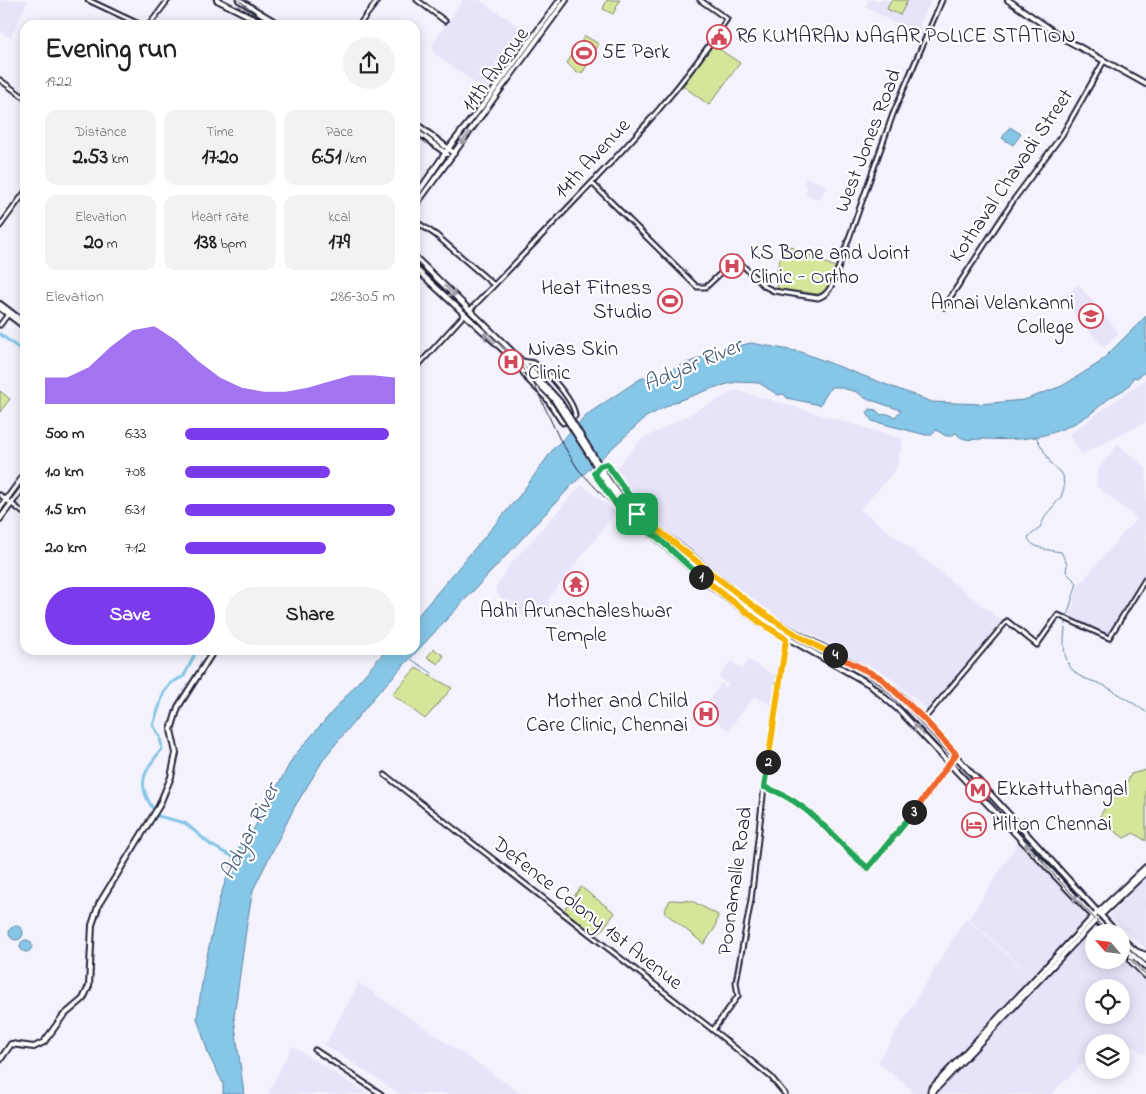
<!DOCTYPE html>
<meta charset="utf-8">
<style>
body{margin:0;font-family:"Indie Flower",sans-serif;background:#f2f2f2;color:#222;height:100vh;display:flex;flex-direction:column;font-size:19px;white-space:nowrap}
*{box-sizing:border-box;margin:0}
p{font-size:16px;color:#767676}
.icon{flex:none;width:28px;height:28px;fill:none;stroke:currentColor;stroke-width:2;stroke-linecap:round;stroke-linejoin:round}
.map{position:relative;flex:1;overflow:hidden}
.side{position:absolute;left:20px;top:20px;width:400px;height:635px;display:flex;flex-direction:column;background:#fff;border-radius:15px;box-shadow:0 2px 12px #0003}
.side>*{flex:none}
.needle{width:32px;rotate:298deg}
.tools{position:absolute;left:1085px;top:924px;display:grid;gap:10px}
.tools a{display:grid;place-items:center;width:45px;height:45px;border-radius:50%;background:#fff;box-shadow:0 2px 12px #0003;font-size:25px}
.pin{position:absolute;display:grid;place-items:center;width:42px;height:42px;color:#fff;margin:-21px;border-radius:10px;box-shadow:0 2px 8px #0006}
.km{position:absolute;width:25px;height:25px;margin:-12px;border-radius:50%;background:#222;color:#fff;font-size:14px;line-height:25px;text-align:center}
.round{display:grid;place-items:center;flex:none;width:52px;height:52px;border-radius:26px;background:#f2f2f2}
.head{display:flex;align-items:center;justify-content:space-between;height:85px;padding:0 25px}
h1{font-size:28px;font-weight:700;line-height:38px}
.stats{display:grid;grid-template-columns:repeat(3,1fr);gap:8px;height:85px;padding:5px 25px}
.stats div{display:grid;align-content:center;border-radius:12px;background:#f2f2f2;text-align:center}
.stats b{font-size:21px;font-weight:700}
.stats small{font-size:14px;font-weight:400}
.stats p{font-size:14px}
.chart{height:140px;padding:10px 25px}
.chart p{display:flex;justify-content:space-between}
.chart svg{width:100%;height:90px;margin-top:5px;fill:#7c3aed;opacity:.7}
.primary-button{display:flex;gap:10px;margin-top:auto;padding:10px 25px}
.primary-button a{flex:1;height:58px;border-radius:30px;background:#7c3aed;color:#fff;font-size:20px;font-weight:700;line-height:58px;text-align:center}
.primary-button a+a{background:#f2f2f2;color:#222}
ul{padding:0 25px;list-style:none;font-size:16px}
li{display:grid;grid-template-columns:80px 60px 1fr;align-items:center;height:38px}
li i{height:12px;border-radius:6px;background:#7c3aed}
.map>svg:first-child{display:block}
.built{fill:#e7e3f9;fill-rule:evenodd}
.green{fill:#d5e69a;stroke:#7c846a}
.water{fill:#86c6e7;stroke:#5e84a2}
.pier{fill:#f4f2fc}
.lines{fill:none;stroke-linecap:round;stroke-linejoin:round}
.stream{stroke:#5e84a2;stroke-width:1}
.canal{stroke:#86c6e7;stroke-width:3}
.minor-casing{stroke:#22223b;stroke-width:7}
.major-casing{stroke:#22223b;stroke-width:8}
.minor{stroke:#fff;stroke-width:3}
.major{stroke:#fff;stroke-width:4}
.rail{stroke:#22223b;stroke-width:1}
.major-bridge-casing{stroke:#22223b;stroke-width:8;stroke-linecap:butt}
.major-bridge{stroke:#fff;stroke-width:4}
.oneway{stroke:#9c9ca7}
.split-1-casing{stroke:#fff;stroke-width:10}
.split-2-casing{stroke:#fff;stroke-width:10}
.split-3-casing{stroke:#fff;stroke-width:10}
.split-4-casing{stroke:#fff;stroke-width:10}
.split-5-casing{stroke:#fff;stroke-width:10}
.split-1{stroke:#22a559;stroke-width:6}
.split-2{stroke:#f5b400;stroke-width:6}
.split-3{stroke:#22a559;stroke-width:6}
.split-4{stroke:#f0652b;stroke-width:6}
.split-5{stroke:#f5b400;stroke-width:6}
.labels{text-anchor:middle;dominant-baseline:central;stroke-width:4.5;stroke-linejoin:round;paint-order:stroke}
.poi-label{font-size:21px;fill:#22223b;stroke:#fff;text-anchor:start}
.street-label{font-size:21px;fill:#22223b;stroke:#fff}
.water-label{font-size:22px;font-style:italic;fill:#455b77;stroke:#fff}
</style>
<div class="map">
<svg width="1146" height="1094" viewBox="0 0 1146 1094">
<rect width="100%" height="100%" fill="#f4f2fc"/>
<filter id="ink" filterUnits="userSpaceOnUse"><feTurbulence type="fractalNoise" baseFrequency=".02" numOctaves="2"/><feDisplacementMap in="SourceGraphic" scale="10" xChannelSelector="R" yChannelSelector="G"/><feConvolveMatrix kernelMatrix="1 2 1 2 8 2 1 2 1" color-interpolation-filters="sRGB"/></filter>
<g filter="url(#ink)">
<g class="built">
<path d="M0 0H28L10 38 0 31Z"/>
<path d="M463 0H479L530 33 486 91 434 53 433 43Z"/>
<path d="M869 0H931L919 25 927 29 923 37 865 7Z"/>
<path d="M806 178 827 185 820 200 805 195 808 187 804 185Z"/>
<path d="M1078 284 1119 333 1104 348 1062 300Z"/>
<path d="M1146 379V422L1081 454 1069 434Z"/>
<path d="M736 390 903 439 896 470 860 509 1002 621 927 709 890 677 768 612 698 556 639 504 614 470 641 440Z"/>
<path d="M1118 444 1146 468V572L1114 632 1107 634 1071 617 1077 587 1137 518 1096 486 1098 470Z"/>
<path d="M582 485 616 512 549 598 548 610 542 619 520 614 497 594 496 587 512 562Z"/>
<path d="M749 660 777 677 773 706 755 696 728 730 713 718 709 711 714 703 710 700 721 683 726 688 729 685 719 677 731 661 742 669Z"/>
<path d="M1019 841 1090 921 1036 979 969 919Z"/>
<path d="M1146 878V949L1109 916Z"/>
<path d="M966 918 1036 980 1092 922 1101 932H1094V960H1121V954L1146 979V1051L1143 1054 1133 1044 1121 1055V1042H1094V1053L1051 1094H916L878 1062ZM1094 988H1121V1015H1094Z"/>
<path d="M359 983 522 1094H401L325 1045Z"/>
<path d="M292 1046 322 1065 368 1094H268Z"/>
</g>
<g class="green">
<path d="M607 0H620L613 14 603 9Z"/>
<path d="M891 0H908L900 15 887 9Z"/>
<path d="M585 36 599 44 583 72 577 73 567 63Z"/>
<path d="M713 45 740 63 709 105 683 86Z"/>
<path d="M785 244 837 268 824 291 818 294 778 289 775 275Z"/>
<path d="M0 391 10 399 0 412Z"/>
<path d="M434 649 444 656 438 664 427 657Z"/>
<path d="M416 668 452 688 425 719 392 694Z"/>
<path d="M1146 770V841L1134 833 1124 838 1098 819 1108 803 1124 789 1131 774Z"/>
<path d="M581 887 615 913 597 936 564 910Z"/>
<path d="M670 900 692 901 718 915 715 928 704 944 664 912Z"/>
</g>
<g class="water">
<path d="M1010 127 1021 134 1013 145 1002 138Z"/>
<path d="M1146 316V371L1137 378 1133 377C1131 388 1119 392 1111 397 1104 402 1097 409 1090 414 1054 438 1025 441 984 439 973 439 962 442 956 433L951 436H946L936 430 932 435H926L872 421 867 413 870 409 876 410 881 415 888 414 895 417 901 410 865 398 857 392 838 387H831L820 405 787 398 784 394 778 395 759 383 736 382 716 387 675 402 646 417 573 484 376 695 325 757 294 808 253 890 247 923 234 1017 244 1094H223V1083L209 1056 197 1018 204 969 220 897 236 851 252 832 294 756 386 650H415V619L520 495 554 448 589 413 640 379 672 369 720 350 751 343 801 352 932 402 980 404 1024 400 1062 386 1099 363Z"/>
<circle cx="16" cy="933" r="7"/>
<circle cx="26" cy="946" r="6"/>
</g>
<path class="pier" d="M576 422 600 461 593 468 569 430Z"/>
<g class="lines">
<g class="stream">
<path d="M1036 437 1052 465 1063 475 1064 488 1061 497 1046 515 1039 529 1028 537C1031 549 1050 550 1061 552L1067 564 1066 572 1077 583C1070 608 1051 655 1078 675 1085 680 1095 681 1103 685 1118 693 1132 702 1146 712"/>
<path d="M411 659 432 673"/>
</g>
<g class="canal">
<path d="M0 334 25 353"/>
<path d="M197 650 184 676 171 683 164 692 153 725 160 737 162 749C139 777 137 787 158 816L185 823 211 845 237 859"/>
</g>
<defs>
<g id="minor">
<path d="M88 0 141 25"/>
<path d="M417 0 445 21"/>
<path d="M149 25 168 0"/>
<path d="M359 25 378 0"/>
<path d="M0 80 25 98"/>
<path d="M592 183 697 287H706L736 259 764 286 774 291 818 298C831 294 833 281 838 269L893 114 942 0"/>
<path d="M415 221 436 235 494 285"/>
<path d="M0 226 25 192"/>
<path d="M944 307 1015 198 1062 135 1104 61"/>
<path d="M470 310C507 272 544 233 581 194 634 139 685 84 727 19L700 0"/>
<path d="M0 325 9 313"/>
<path d="M519 366 527 379 546 398 561 421 563 423 575 416C575 402 547 370 534 363 531 362 526 362 522 361"/>
<path d="M415 369 464 315"/>
<path d="M0 495 25 514"/>
<path d="M629 515 620 510 594 473 600 465 607 464 640 511 637 514"/>
<path d="M924 719 1007 621 1037 645 1058 615 1109 638 1146 578"/>
<path d="M385 775 713 1030 771 1077 785 1094"/>
<path d="M764 787C810 802 833 838 868 868L915 811 956 754"/>
<path d="M713 1030 738 996 736 982 751 900 764 787 786 639"/>
<path d="M315 1050 381 1094"/>
</g>
<g id="major">
<path d="M217 0 267 25"/>
<path d="M239 0 280 25"/>
<path d="M1008 0 1063 38 1146 84"/>
<path d="M415 123 454 153"/>
<path d="M415 130 447 154"/>
<path d="M415 197 451 145 489 97 560 0"/>
<path d="M415 206 566 0"/>
<path d="M415 257 528 367"/>
<path d="M415 268 526 371"/>
<path d="M0 304 25 323"/>
<path d="M0 308 25 327"/>
<path d="M0 508 25 474"/>
<path d="M629 508C646 522 665 534 681 547 710 570 736 597 768 617 812 645 862 662 902 697L1116 932"/>
<path d="M624 509 706 582 761 623 869 684 900 711 1108 932"/>
<path d="M0 519 25 485"/>
<path d="M1101 915 1146 872"/>
<path d="M1121 938 1146 960"/>
<path d="M1121 945 1146 967"/>
<path d="M1135 951 1146 955"/>
<path d="M1131 954V961L1146 976"/>
<path d="M0 1060 11 1044 34 1047 44 1042 63 1016 83 999 89 986 92 925 99 904 159 806 171 777 176 753 171 730 178 707 214 650"/>
<path d="M930 1094 931 1089 1093 917 1146 867"/>
<path d="M931 1094 1096 920"/>
</g>
</defs>
<use href="#minor" class="minor-casing"/>
<use href="#major" class="major-casing"/>
<use href="#minor" class="minor"/>
<use href="#major" class="major"/>
<g class="rail">
<path d="M238 0 255 12 265 25"/>
<path d="M415 262 520 365 534 384 559 438 578 469 609 502 678 551 766 622 863 676 890 694 1026 840 1045 865 1107 932"/>
<path d="M1121 949 1146 976"/>
</g>
<defs>
<g id="major-bridge">
<path d="M528 367 560 402 609 481 629 508"/>
<path d="M526 371 553 398 624 509"/>
</g>
</defs>
<use href="#major-bridge" class="major-bridge-casing"/>
<use href="#major-bridge" class="major-bridge"/>
</g>
<defs><path id="oneway-shaft" d="M-6 0H5M1.5-3L5.5 0L1.5 3" fill="none" stroke-width="1.6" stroke-linecap="round" stroke-linejoin="round" transform="scale(1.25)"/></defs>
<g class="oneway">
<use href="#oneway-shaft" transform="translate(465 138) rotate(126)"/>
<use href="#oneway-shaft" transform="translate(450 291) rotate(44)"/>
<use href="#oneway-shaft" transform="translate(489 338) rotate(-136)"/>
<use href="#oneway-shaft" transform="translate(919 730) rotate(-134)"/>
<use href="#oneway-shaft" transform="translate(1030 849) rotate(-133)"/>
<use href="#oneway-shaft" transform="translate(1078 901) rotate(-132)"/>
</g>
</g>
<g class="lines" filter="url(#ink)">
<defs>
<path id="split-1" d="M637 514 640 511 607 464 600 466 594 473 620 510 658 538 701 577"/>
<path id="split-2" d="M701 577 761 623 786 639 768 762"/>
<path id="split-3" d="M768 762 764 787C811 802 832 839 868 868L914 812"/>
<path id="split-4" d="M835 655 881 678 924 719 956 754 914 812"/>
<path id="split-5" d="M637 514C702 562 760 621 835 655"/>
</defs>
<use href="#split-1" class="split-1-casing"/>
<use href="#split-2" class="split-2-casing"/>
<use href="#split-3" class="split-3-casing"/>
<use href="#split-4" class="split-4-casing"/>
<use href="#split-5" class="split-5-casing"/>
<use href="#split-1" class="split-1"/>
<use href="#split-2" class="split-2"/>
<use href="#split-3" class="split-3"/>
<use href="#split-4" class="split-4"/>
<use href="#split-5" class="split-5"/>
</g>
<defs>
<symbol id="civic-ring" viewBox="-11 -11 22 22"><circle r="9.5" fill="#fff" stroke="#d1495b" stroke-width="1.5"/><path d="M-.6-6.5H3V-4.5H.6V-3L4-1V1h2V6H-6V1h2V-1L-.6-3ZM-1.2 2.5V6h2.4V2.5Z" fill="#d1495b"/></symbol>
<symbol id="stadium-ring" viewBox="-11 -11 22 22"><circle r="9.5" fill="#fff" stroke="#d1495b" stroke-width="1.5"/><path d="M0-5a6.5 5 0 1 0 0 10a6.5 5 0 1 0 0-10ZM-3.5-1.8h7v3.6h-7Z" fill="#d1495b"/></symbol>
<symbol id="hospital-ring" viewBox="-11 -11 22 22"><circle r="9.5" fill="#fff" stroke="#d1495b" stroke-width="1.5"/><path d="M-5-5h3v3.5h4V-5h3V5h-3V1.5h-4V5h-3Z" fill="#d1495b"/></symbol>
<symbol id="university-ring" viewBox="-11 -11 22 22"><circle r="9.5" fill="#fff" stroke="#d1495b" stroke-width="1.5"/><path d="M0-5L7-2L0 1L-7-2ZM-4 1L0 2.5L4 1V4Q0 6-4 4Z" fill="#d1495b"/></symbol>
<symbol id="temple-ring" viewBox="-11 -11 22 22"><circle r="9.5" fill="#fff" stroke="#d1495b" stroke-width="1.5"/><path d="M0-6L5-2H3V0L6.5 2.5H4V6H1.5V3h-3V6H-4V2.5H-6.5L-3 0V-2H-5Z" fill="#d1495b"/></symbol>
<symbol id="metro-ring" viewBox="-11 -11 22 22"><circle r="9.5" fill="#fff" stroke="#d1495b" stroke-width="1.5"/><path d="M-5.5 5V-5H-3L0 0L3-5H5.5V5H3V-.5L0 4L-3-.5V5Z" fill="#d1495b"/></symbol>
<symbol id="hotel-ring" viewBox="-11 -11 22 22"><circle r="9.5" fill="#fff" stroke="#d1495b" stroke-width="1.5"/><path d="M-6-4.5h1.5V1H6V5H4.5V3h-9V5H-6ZM-4 0a1.8 1.8 0 1 1 3.6 0ZM.5 0V-2.5h3Q6-2.5 6 0Z" fill="#d1495b"/></symbol>
</defs>
<g fill-rule="evenodd">
<use href="#civic-ring" x="705" y="23" width="28" height="28"/>
<use href="#stadium-ring" x="570" y="39" width="28" height="28"/>
<use href="#hospital-ring" x="718" y="252" width="28" height="28"/>
<use href="#stadium-ring" x="656" y="287" width="28" height="28"/>
<use href="#university-ring" x="1077" y="302" width="28" height="28"/>
<use href="#hospital-ring" x="497" y="348" width="28" height="28"/>
<use href="#temple-ring" x="562" y="570" width="28" height="28"/>
<use href="#hospital-ring" x="692" y="700" width="28" height="28"/>
<use href="#metro-ring" x="964" y="776" width="28" height="28"/>
<use href="#hotel-ring" x="960" y="811" width="28" height="28"/>
</g>
<g class="labels">
<g class="poi-label">
<text x="736" y="37">R6 KUMARAN NAGAR POLICE STATION</text>
<text x="602" y="53">5E Park</text>
<text x="750" y="254">KS Bone and Joint<tspan x="750" dy="24">Clinic - Ortho</tspan></text>
<text x="652" y="289" text-anchor="end">Heat Fitness<tspan x="652" dy="24">Studio</tspan></text>
<text x="1074" y="304" text-anchor="end">Annai Velankanni<tspan x="1074" dy="24">College</tspan></text>
<text x="528" y="350">Nivas Skin<tspan x="528" dy="24">Clinic</tspan></text>
<text x="576" y="612" text-anchor="middle">Adhi Arunachaleshwar<tspan x="576" dy="24">Temple</tspan></text>
<text x="688" y="702" text-anchor="end">Mother and Child<tspan x="688" dy="24">Care Clinic, Chennai</tspan></text>
<text x="996" y="790">Ekkattuthangal</text>
<text x="992" y="825">Hilton Chennai</text>
</g>
<g class="street-label">
<text transform="translate(496 70) rotate(-54)">11th Avenue</text>
<text transform="translate(869 141) rotate(-69)">West Jones Road</text>
<text transform="translate(593 159) rotate(-47)">14th Avenue</text>
<text transform="translate(1012 176) rotate(-56)">Kothaval Chavadi Street</text>
<text transform="translate(736 881) rotate(-82)">Poonamalle Road</text>
<text transform="translate(587 914) rotate(38)">Defence Colony 1st Avenue</text>
</g>
<g class="water-label">
<text transform="translate(693 366) rotate(-23)">Adyar River</text>
<text transform="translate(251 832) rotate(-63)">Adyar River</text>
</g>
</g>
</svg>
<div class="tools">
<a><svg class="needle" viewBox="-14 -14 28 28"><path d="M0-13l5 13h-10z" fill="#e53935"/><path d="M0 13l5-13h-10z" fill="#767676"/></svg></a>
<a><svg class="icon" aria-label="locate" viewBox="0 0 24 24"><circle cx="12" cy="12" r="6"/><path d="M12 2v4M12 18v4M2 12h4M18 12h4"/></svg></a>
<a><svg class="icon" aria-label="layers" viewBox="0 0 24 24"><path d="M12 4l9 5-9 5-9-5zM3 14l9 5 9-5"/></svg></a>
</div>
<div class="pin" style="left:637px;top:514px;background:#1e9e55"><svg class="icon" aria-label="arrive" viewBox="0 0 24 24"><path d="M6 21V4h12l-3 4 3 4H6"/></svg></div>
<b class="km" style="left:701px;top:577px">1</b>
<b class="km" style="left:768px;top:762px">2</b>
<b class="km" style="left:914px;top:812px">3</b>
<b class="km" style="left:835px;top:655px">4</b>
<section class="side">
<div class="head"><div><h1>Evening run</h1><p>19:22</p></div><a class="round"><svg class="icon" aria-label="share" viewBox="0 0 24 24"><path d="M12 15V3M7 8l5-5 5 5M5 13v7h14v-7"/></svg></a></div>
<div class="stats">
<div><p>Distance</p><b>2.53<small> km</small></b></div>
<div><p>Time</p><b>17:20</b></div>
<div><p>Pace</p><b>6:51<small> /km</small></b></div>
</div>
<div class="stats">
<div><p>Elevation</p><b>20<small> m</small></b></div>
<div><p>Heart rate</p><b>138<small> bpm</small></b></div>
<div><p>kcal</p><b>179</b></div>
</div>
<div class="chart"><p><span>Elevation</span>286–305 m</p>
<svg viewBox="0 0 160 44" preserveAspectRatio="none"><path d="M0 44V31L10 31L20 26L30 16L40 8L50 6L60 13L70 23L80 31L90 36L100 38L110 38L120 36L130 33L140 30L150 30L160 31V44z"/></svg>
</div>
<ul>
<li><b>500 m</b>6:33<i style="width:97%"></i></li>
<li><b>1.0 km</b>7:08<i style="width:69%"></i></li>
<li><b>1.5 km</b>6:31<i style="width:100%"></i></li>
<li><b>2.0 km</b>7:12<i style="width:67%"></i></li>
</ul>
<div class="primary-button"><a>Save</a><a>Share</a></div>
</section>
</div>
